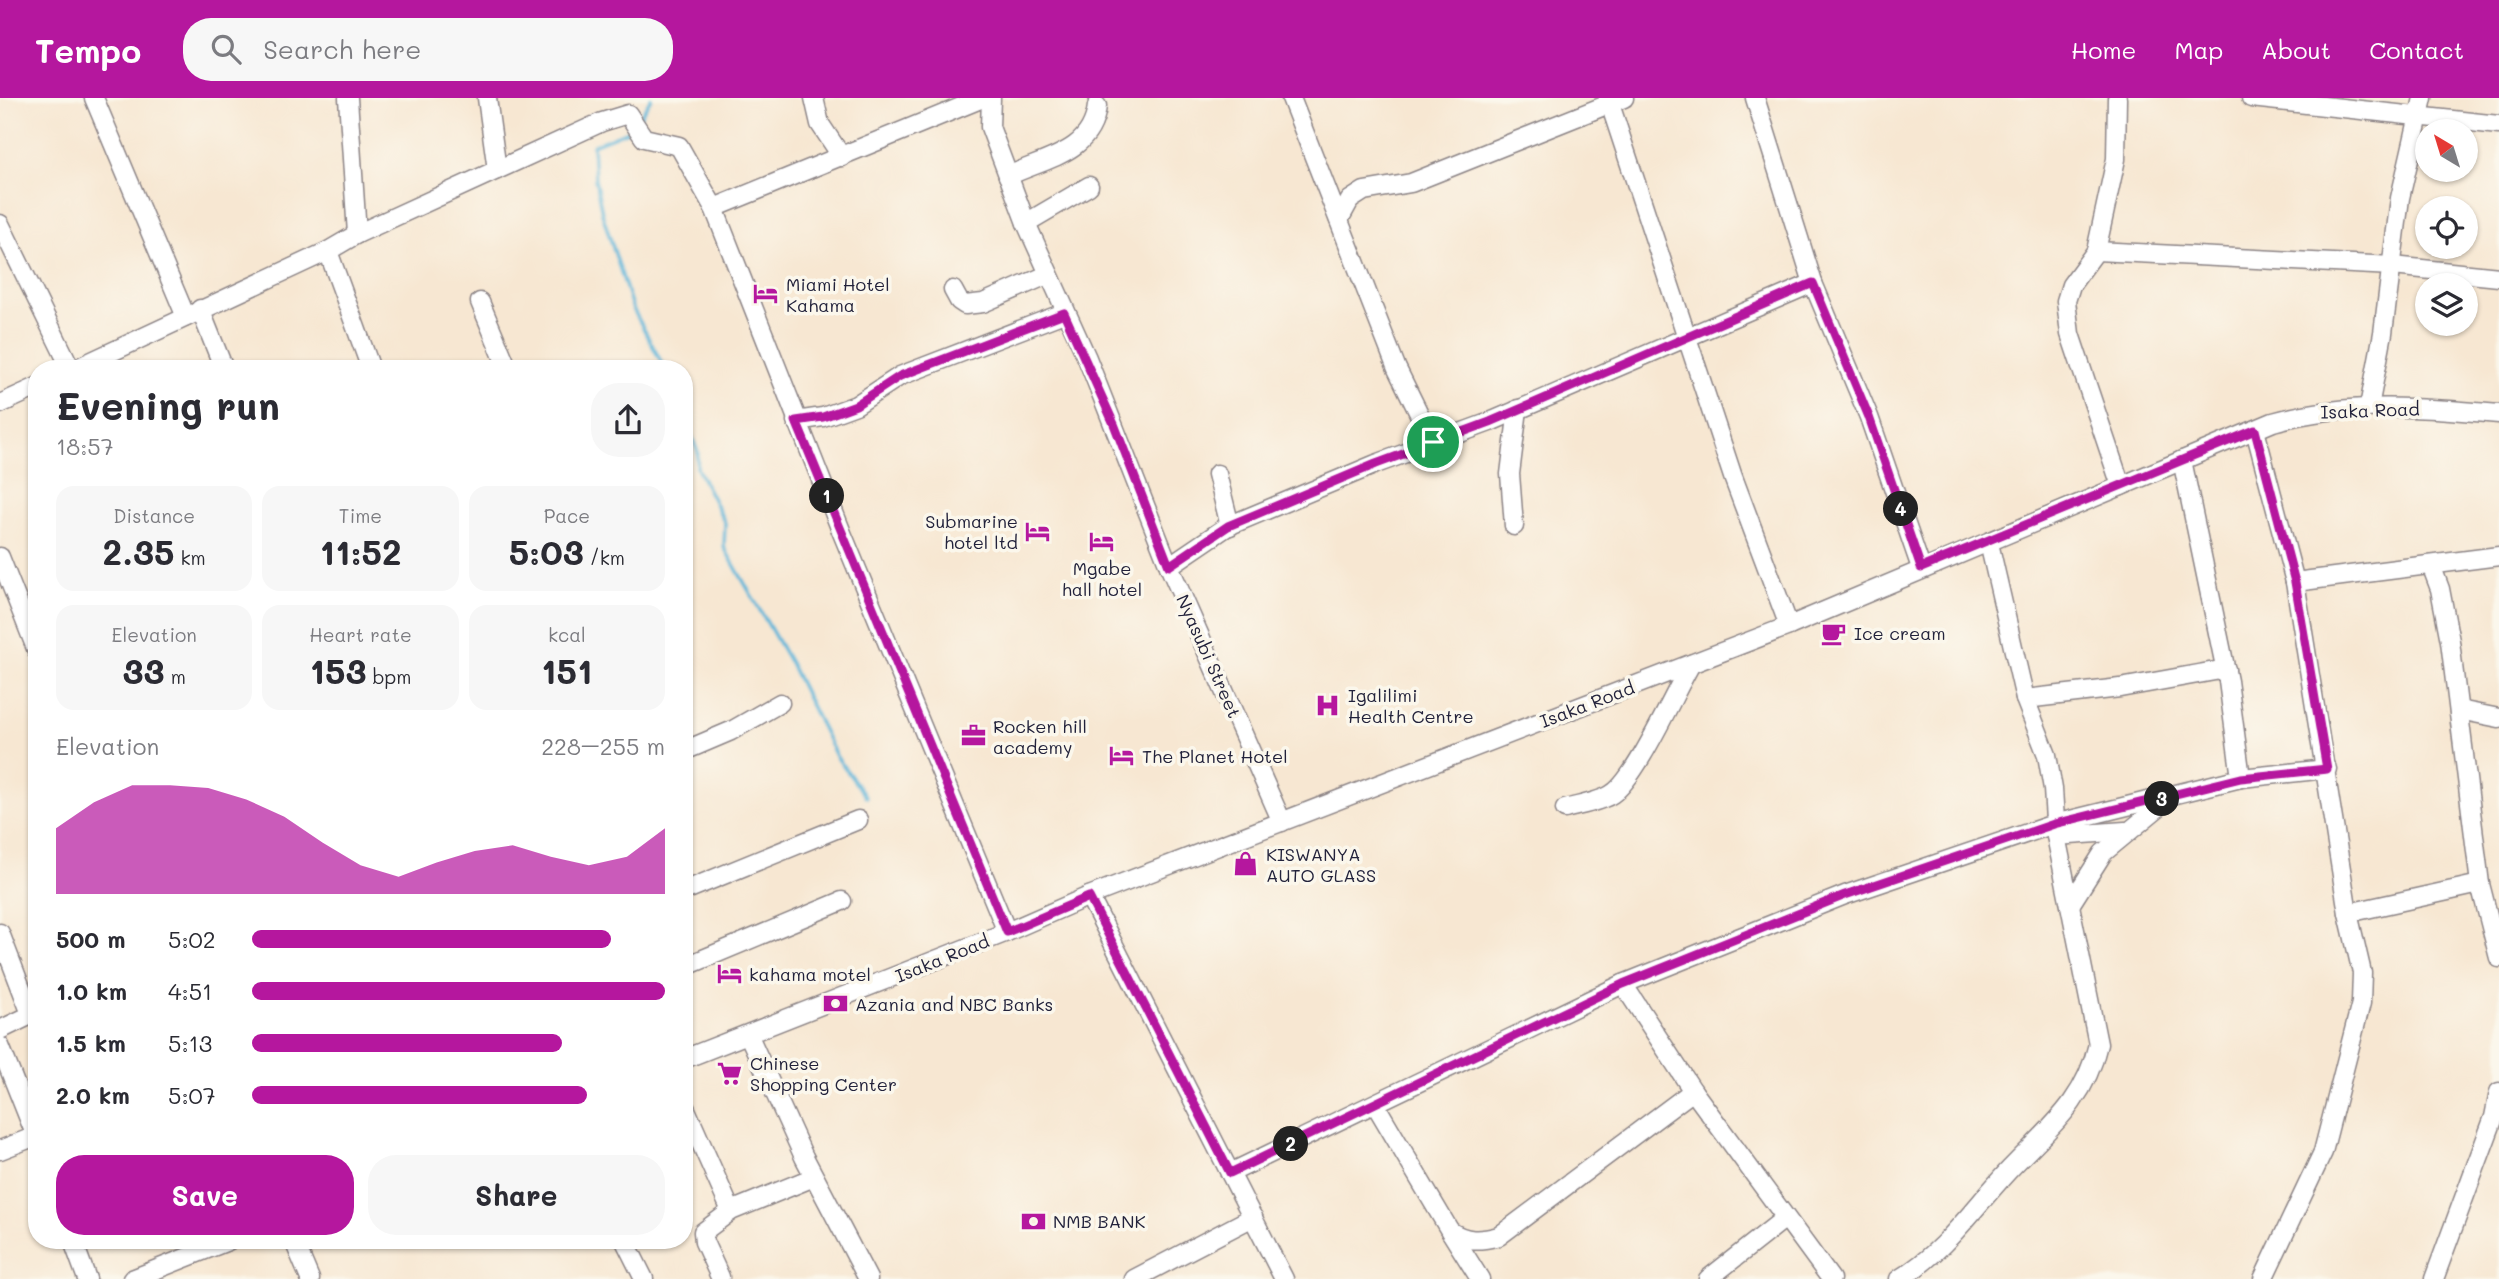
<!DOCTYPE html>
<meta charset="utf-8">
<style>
body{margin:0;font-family:Mali,sans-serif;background:#f7f7f7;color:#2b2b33;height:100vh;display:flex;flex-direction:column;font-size:26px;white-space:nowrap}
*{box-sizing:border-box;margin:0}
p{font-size:23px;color:#7c7c81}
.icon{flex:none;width:38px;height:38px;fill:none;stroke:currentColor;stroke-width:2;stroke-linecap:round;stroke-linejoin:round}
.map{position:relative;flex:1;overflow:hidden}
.side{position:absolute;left:28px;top:262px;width:665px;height:889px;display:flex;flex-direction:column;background:#fff;border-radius:28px;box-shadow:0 2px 5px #0004}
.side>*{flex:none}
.needle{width:46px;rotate:322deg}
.buttons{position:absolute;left:2415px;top:21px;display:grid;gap:14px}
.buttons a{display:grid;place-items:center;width:63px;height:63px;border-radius:50%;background:#fff;box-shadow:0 2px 5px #0004;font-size:35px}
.pin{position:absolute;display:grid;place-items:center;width:60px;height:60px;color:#fff;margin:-30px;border:4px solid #fff;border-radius:50%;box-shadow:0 2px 7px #0007}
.km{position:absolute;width:35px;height:35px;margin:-18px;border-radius:50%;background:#222;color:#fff;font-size:19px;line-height:35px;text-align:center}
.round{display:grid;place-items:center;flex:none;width:74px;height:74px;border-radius:28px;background:#f7f7f7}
.summary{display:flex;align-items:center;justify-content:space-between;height:119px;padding:0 28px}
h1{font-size:38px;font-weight:800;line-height:52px}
.stats{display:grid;grid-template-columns:repeat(3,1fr);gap:10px;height:119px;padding:7px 28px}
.stats div{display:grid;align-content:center;border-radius:18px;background:#f7f7f7;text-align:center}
.stats b{font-size:35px;font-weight:800}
.stats small{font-size:19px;font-weight:400}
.stats p{font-size:19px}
.chart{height:196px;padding:14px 28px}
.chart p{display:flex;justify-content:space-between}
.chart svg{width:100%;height:126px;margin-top:7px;fill:#b5179e;opacity:.7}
.action{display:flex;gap:14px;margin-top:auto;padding:14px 28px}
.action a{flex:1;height:80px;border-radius:28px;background:#b5179e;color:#fff;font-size:28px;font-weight:800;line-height:80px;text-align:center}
.action a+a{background:#f7f7f7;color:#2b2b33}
ul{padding:0 28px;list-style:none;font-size:23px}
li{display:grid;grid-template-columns:112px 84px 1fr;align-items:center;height:52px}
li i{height:18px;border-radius:9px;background:#b5179e}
header{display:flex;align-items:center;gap:42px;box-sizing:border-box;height:98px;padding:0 35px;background:#b5179e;color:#fff}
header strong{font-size:33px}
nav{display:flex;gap:38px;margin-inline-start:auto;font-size:24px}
.search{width:490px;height:63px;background:#f7f7f7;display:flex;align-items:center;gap:18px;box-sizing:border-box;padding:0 24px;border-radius:28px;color:#7c7c81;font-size:26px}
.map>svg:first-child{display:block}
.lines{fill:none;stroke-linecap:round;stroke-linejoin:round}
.stream{stroke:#5cb5d9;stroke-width:3.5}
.minor-casing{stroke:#8c8486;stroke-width:21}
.minor{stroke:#fff;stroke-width:18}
.route-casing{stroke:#fff;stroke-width:14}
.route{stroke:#b5179e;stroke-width:9}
.labels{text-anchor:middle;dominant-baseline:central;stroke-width:7;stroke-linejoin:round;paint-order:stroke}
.poi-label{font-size:18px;fill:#22223b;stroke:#fbf7ec;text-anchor:start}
.street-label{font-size:18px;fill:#22223b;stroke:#fbf7ec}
</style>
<header>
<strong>Tempo</strong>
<div class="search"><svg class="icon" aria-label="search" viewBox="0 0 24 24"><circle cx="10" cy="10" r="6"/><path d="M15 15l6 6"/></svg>Search here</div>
<nav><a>Home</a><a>Map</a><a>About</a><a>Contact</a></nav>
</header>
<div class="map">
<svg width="2499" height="1181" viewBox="0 0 2499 1181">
<rect width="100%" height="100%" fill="#fbf7ec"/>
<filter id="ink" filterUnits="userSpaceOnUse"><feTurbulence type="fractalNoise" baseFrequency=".0143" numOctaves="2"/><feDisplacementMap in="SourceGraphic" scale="14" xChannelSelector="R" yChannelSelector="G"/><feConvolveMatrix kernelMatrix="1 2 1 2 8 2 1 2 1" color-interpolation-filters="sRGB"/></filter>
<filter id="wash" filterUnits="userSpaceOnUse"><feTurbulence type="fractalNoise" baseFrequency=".00686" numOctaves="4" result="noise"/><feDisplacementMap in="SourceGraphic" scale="28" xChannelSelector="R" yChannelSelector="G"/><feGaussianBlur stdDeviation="1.57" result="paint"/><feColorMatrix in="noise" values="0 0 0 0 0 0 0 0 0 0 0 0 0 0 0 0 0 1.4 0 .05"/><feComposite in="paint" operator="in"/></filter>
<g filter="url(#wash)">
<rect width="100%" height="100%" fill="#f7e7d2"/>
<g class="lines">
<g class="stream">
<path d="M639 20 651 0"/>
<path d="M630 32 593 47 595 81 602 115 632 209 665 271"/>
<path d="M684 320 698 354 697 370 725 425 724 449 790 565 836 658 866 699"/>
</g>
</g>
</g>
<g filter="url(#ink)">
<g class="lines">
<defs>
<g id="minor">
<path d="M94 0 186 219"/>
<path d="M348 0 357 136"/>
<path d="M487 0 497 72"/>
<path d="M814 0 820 26 842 59"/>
<path d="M991 0 990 29 1026 125 1087 260 1169 468 1282 724"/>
<path d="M1291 0 1397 271 1433 344"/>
<path d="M1608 0 1733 379 1789 528"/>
<path d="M1755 0 1813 185 1869 319 1921 470"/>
<path d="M2117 0 2116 61 2096 153 2071 187 2066 203 2070 236 2121 388"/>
<path d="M2251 0 2499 27"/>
<path d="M1008 78C1046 60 1092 55 1097 8"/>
<path d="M714 110 983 0"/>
<path d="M1339 122 1350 102 1364 93 1411 85 1624 0"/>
<path d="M1026 125 1089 88"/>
<path d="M0 126 71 271"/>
<path d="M328 153 371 271"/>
<path d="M2096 153 2393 168 2499 179"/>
<path d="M953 192 959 203 965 207 983 205 1047 177"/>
<path d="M480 204 508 271"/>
<path d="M200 211 224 271"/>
<path d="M75 271 328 153 357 136 602 24 628 16 644 40 679 48 714 110 842 435 1007 834"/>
<path d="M0 306 37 289"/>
<path d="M2369 309 2383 235 2400 100 2423 0"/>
<path d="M796 323 823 319 856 307 900 278 1064 215"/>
<path d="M2255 332 2295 484 2348 815 2362 875 2361 905 2323 1054 2263 1181"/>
<path d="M2182 362 2228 583 2241 680"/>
<path d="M1217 376 1230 428"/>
<path d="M1514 428 1510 376 1518 311"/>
<path d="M0 459 37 553"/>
<path d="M2431 467 2440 491 2450 543 2480 786 2499 860"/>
<path d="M1169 468 1228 428 1376 366 1490 324 1813 185"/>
<path d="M2295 484 2499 458"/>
<path d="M2025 601 2120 590 2226 571"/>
<path d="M2459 612 2499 620"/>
<path d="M684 653 731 633 780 605"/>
<path d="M1565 711C1579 707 1600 704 1612 696 1636 681 1674 595 1691 566"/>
<path d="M2056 738 2125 733"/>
<path d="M684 793 858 722"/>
<path d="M1089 798 1284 1181"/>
<path d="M2070 807 2103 755 2166 703"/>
<path d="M2348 815 2480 786"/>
<path d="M0 835 31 916"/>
<path d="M684 869 842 803"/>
<path d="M1623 886 1693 993 1831 1181"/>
<path d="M0 932 37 914"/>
<path d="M749 938 804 1059 868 1181"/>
<path d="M0 948 37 1041"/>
<path d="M684 961 1007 834 1089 798 1789 528 2273 324C2348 303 2422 309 2499 316"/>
<path d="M1375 1006 1450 1133C1466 1144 1480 1143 1499 1138L1693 993"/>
<path d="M684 1007 731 1113"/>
<path d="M0 1052 36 1038"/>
<path d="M1230 1075 1623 886 1845 797 2054 726 2241 680 2327 671"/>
<path d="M1450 1133 1480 1181"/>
<path d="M73 1143 87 1181"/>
<path d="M294 1143 310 1181"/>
<path d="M625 1143 644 1181"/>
<path d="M720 1179 704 1144 703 1134 731 1113 814 1079"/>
<path d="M132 1181 228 1143"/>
<path d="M1134 1181 1253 1119"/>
<path d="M1708 1181 1784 1121"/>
<path d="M1899 1181C1945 1154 1974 1109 2010 1071 2049 1030 2085 1004 2098 946L2056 738 2053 691 2047 657 2025 601 1989 445"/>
<path d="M2434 1181 2494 1019 2499 994"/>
</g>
</defs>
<use href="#minor" class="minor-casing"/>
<use href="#minor" class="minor"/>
</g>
</g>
<g class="lines" filter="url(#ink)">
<defs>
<path id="route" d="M1813 185 1869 319 1921 470 2255 332 2295 484 2327 671 2241 680 2054 726 1845 797 1623 886 1230 1075 1089 799 1007 834 796 323 823 319 856 307 900 278 1064 215 1114 326 1169 468 1228 428 1376 366 1490 324Z"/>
</defs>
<use href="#route" class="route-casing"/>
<use href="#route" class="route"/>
</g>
<defs>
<symbol id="hotel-bare" viewBox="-9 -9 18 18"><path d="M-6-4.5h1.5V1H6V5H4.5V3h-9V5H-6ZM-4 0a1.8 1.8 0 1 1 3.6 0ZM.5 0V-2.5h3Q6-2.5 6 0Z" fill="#b5179e" stroke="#fbf7ec" stroke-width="2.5" paint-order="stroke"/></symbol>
<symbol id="cafe-bare" viewBox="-9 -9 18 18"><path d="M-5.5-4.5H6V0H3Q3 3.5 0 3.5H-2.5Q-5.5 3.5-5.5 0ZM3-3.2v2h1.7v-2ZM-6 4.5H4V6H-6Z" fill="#b5179e" stroke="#fbf7ec" stroke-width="2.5" paint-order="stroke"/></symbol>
<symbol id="hospital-bare" viewBox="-9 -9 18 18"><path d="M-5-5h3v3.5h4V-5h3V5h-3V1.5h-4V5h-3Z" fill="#b5179e" stroke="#fbf7ec" stroke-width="2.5" paint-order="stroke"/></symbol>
<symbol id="office-bare" viewBox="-9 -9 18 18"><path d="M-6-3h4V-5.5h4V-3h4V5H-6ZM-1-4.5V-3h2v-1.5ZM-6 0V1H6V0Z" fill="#b5179e" stroke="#fbf7ec" stroke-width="2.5" paint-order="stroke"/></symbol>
<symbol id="shop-bare" viewBox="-9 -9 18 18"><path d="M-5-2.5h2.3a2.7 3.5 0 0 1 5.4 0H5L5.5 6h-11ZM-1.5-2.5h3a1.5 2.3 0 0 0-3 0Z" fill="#b5179e" stroke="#fbf7ec" stroke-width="2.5" paint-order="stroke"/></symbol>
<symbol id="bank-bare" viewBox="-9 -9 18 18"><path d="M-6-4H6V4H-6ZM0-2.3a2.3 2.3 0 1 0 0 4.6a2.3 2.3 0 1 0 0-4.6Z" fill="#b5179e" stroke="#fbf7ec" stroke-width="2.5" paint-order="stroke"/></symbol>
<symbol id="supermarket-bare" viewBox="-9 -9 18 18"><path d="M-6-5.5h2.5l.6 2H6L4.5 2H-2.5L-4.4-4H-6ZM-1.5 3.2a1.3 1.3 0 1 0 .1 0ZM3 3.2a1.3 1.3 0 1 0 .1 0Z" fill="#b5179e" stroke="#fbf7ec" stroke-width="2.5" paint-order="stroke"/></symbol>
</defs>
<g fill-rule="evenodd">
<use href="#hotel-bare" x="748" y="178" width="35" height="35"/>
<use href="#hotel-bare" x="1020" y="416" width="35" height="35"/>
<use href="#hotel-bare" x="1084" y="426" width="35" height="35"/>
<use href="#cafe-bare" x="1816" y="518" width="35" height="35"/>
<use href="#hospital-bare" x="1310" y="590" width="35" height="35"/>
<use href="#office-bare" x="956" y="620" width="35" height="35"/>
<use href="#hotel-bare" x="1104" y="640" width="35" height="35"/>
<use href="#shop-bare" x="1228" y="748" width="35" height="35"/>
<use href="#hotel-bare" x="712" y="858" width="35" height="35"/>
<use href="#bank-bare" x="818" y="888" width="35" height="35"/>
<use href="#supermarket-bare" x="712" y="958" width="35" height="35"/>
<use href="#bank-bare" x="1016" y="1106" width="35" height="35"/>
</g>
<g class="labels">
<g class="poi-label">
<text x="786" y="186">Miami Hotel<tspan x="786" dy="21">Kahama</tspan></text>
<text x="1018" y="423" text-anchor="end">Submarine<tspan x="1018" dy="21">hotel ltd</tspan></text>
<text x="1102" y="470" text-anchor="middle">Mgabe<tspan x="1102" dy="21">hall hotel</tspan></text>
<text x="1854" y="535">Ice cream</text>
<text x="1348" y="597">Igalilimi<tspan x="1348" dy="21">Health Centre</tspan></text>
<text x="993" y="628">Rocken hill<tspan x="993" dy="21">academy</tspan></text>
<text x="1142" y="658">The Planet Hotel</text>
<text x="1266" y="756">KISWANYA<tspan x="1266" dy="21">AUTO GLASS</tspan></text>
<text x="749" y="876">kahama motel</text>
<text x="855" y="906">Azania and NBC Banks</text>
<text x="750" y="965">Chinese<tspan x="750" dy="21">Shopping Center</tspan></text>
<text x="1053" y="1123">NMB BANK</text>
</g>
<g class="street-label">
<text transform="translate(2370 312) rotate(-2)">Isaka Road</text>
<text transform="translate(1209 558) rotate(66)">Nyasubi Street</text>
<text transform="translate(1587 606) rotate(-21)">Isaka Road</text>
<text transform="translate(942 860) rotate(-22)">Isaka Road</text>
</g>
</g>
</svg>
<div class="buttons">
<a><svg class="needle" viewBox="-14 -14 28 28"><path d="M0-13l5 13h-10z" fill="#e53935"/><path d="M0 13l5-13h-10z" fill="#7c7c81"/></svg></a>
<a><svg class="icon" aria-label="locate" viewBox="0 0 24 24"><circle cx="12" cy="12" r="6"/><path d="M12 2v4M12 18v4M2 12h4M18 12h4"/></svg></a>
<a><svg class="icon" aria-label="layers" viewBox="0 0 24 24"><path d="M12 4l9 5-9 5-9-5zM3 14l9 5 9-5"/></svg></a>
</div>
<div class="pin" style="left:1433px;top:344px;background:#1e9e55"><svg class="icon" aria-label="arrive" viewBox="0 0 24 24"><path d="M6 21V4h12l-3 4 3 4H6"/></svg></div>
<b class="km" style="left:827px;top:398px">1</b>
<b class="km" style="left:1291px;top:1046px">2</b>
<b class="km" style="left:2162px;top:701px">3</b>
<b class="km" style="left:1901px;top:411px">4</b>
<section class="side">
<div class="summary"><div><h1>Evening run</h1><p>18:57</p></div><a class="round"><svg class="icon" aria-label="share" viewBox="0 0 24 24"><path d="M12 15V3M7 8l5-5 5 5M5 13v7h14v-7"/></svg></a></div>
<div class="stats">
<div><p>Distance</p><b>2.35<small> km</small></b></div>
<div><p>Time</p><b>11:52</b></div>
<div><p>Pace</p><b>5:03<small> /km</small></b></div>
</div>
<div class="stats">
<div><p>Elevation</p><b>33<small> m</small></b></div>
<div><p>Heart rate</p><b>153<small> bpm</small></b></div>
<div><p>kcal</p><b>151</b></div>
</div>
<div class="chart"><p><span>Elevation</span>228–255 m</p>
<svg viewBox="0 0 160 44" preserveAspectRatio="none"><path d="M0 44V21L10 12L20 6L30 6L40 7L50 11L60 17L70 26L80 34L90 38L100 33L110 29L120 27L130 31L140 34L150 31L160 21V44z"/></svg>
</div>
<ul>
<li><b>500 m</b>5:02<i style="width:87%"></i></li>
<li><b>1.0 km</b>4:51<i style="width:100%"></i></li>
<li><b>1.5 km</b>5:13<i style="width:75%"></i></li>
<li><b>2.0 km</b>5:07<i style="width:81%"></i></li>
</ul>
<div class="action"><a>Save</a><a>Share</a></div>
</section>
</div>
